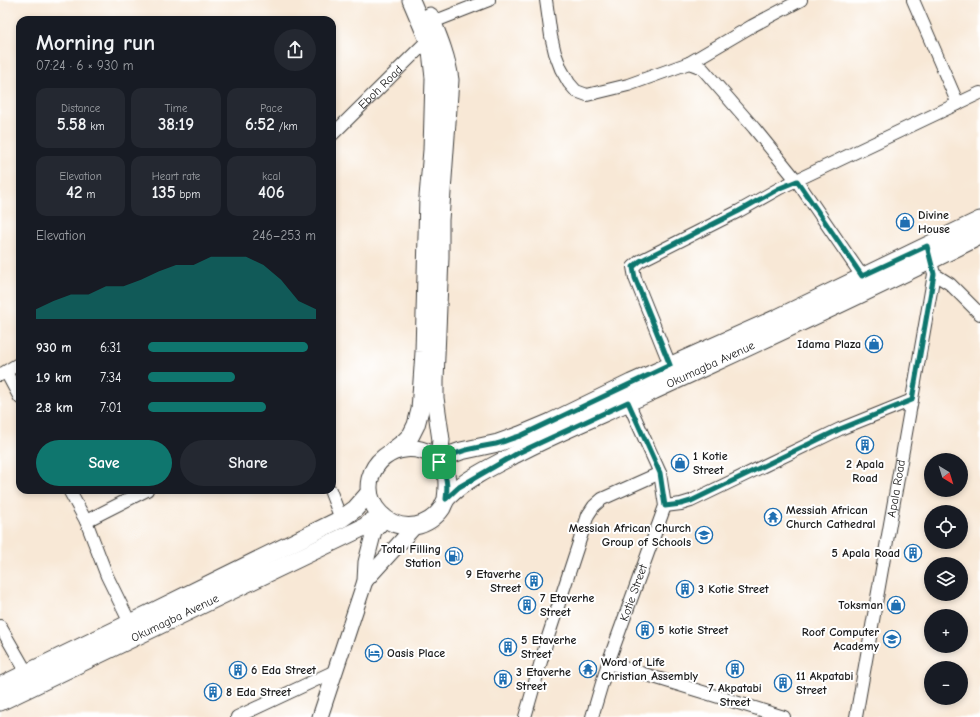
<!DOCTYPE html>
<meta charset="utf-8">
<style>
body{margin:0;font-family:"Comic Neue",sans-serif;background:#242831;color:#f1f3f6;height:100vh;display:flex;flex-direction:column;font-size:15px;white-space:nowrap}
*{box-sizing:border-box;margin:0}
p{font-size:13px;color:#9ea1a6}
.icon{flex:none;width:22px;height:22px;fill:none;stroke:currentColor;stroke-width:2;stroke-linecap:round;stroke-linejoin:round}
.map{position:relative;flex:1;overflow:hidden}
.panel{position:absolute;left:16px;top:16px;width:320px;height:478px;display:flex;flex-direction:column;background:#171b24;border-radius:12px;box-shadow:0 2px 6px #0003}
.panel>*{flex:none}
.needle{width:26px;rotate:142deg}
.controls{position:absolute;left:924px;top:453px;display:grid;gap:8px}
.controls a{display:grid;place-items:center;width:44px;height:44px;border-radius:50%;background:#171b24;box-shadow:0 2px 6px #0003;font-size:20px}
.pin{position:absolute;display:grid;place-items:center;width:34px;height:34px;color:#fff;margin:-17px;border-radius:8px;box-shadow:0 2px 6px #0006}
.round{display:grid;place-items:center;flex:none;width:42px;height:42px;border-radius:21px;background:#242831}
.overview{display:flex;align-items:center;justify-content:space-between;height:68px;padding:0 20px}
h1{font-size:22px;font-weight:800;line-height:30px}
.figures{display:grid;grid-template-columns:repeat(3,1fr);gap:6px;height:68px;padding:4px 20px}
.figures div{display:grid;align-content:center;border-radius:10px;background:#242831;text-align:center}
.figures b{font-size:17px;font-weight:800}
.figures small{font-size:11px;font-weight:400}
.figures p{font-size:11px}
.chart{height:112px;padding:8px 20px}
.chart p{display:flex;justify-content:space-between}
.chart svg{width:100%;height:72px;margin-top:4px;fill:#0f766e;opacity:.7}
.primary-button{display:flex;gap:8px;margin-top:auto;padding:8px 20px}
.primary-button a{flex:1;height:46px;border-radius:24px;background:#0f766e;color:#fff;font-size:16px;font-weight:800;line-height:46px;text-align:center}
.primary-button a+a{background:#242831;color:#f1f3f6}
ul{padding:0 20px;list-style:none;font-size:13px}
li{display:grid;grid-template-columns:64px 48px 1fr;align-items:center;height:30px}
li i{height:10px;border-radius:5px;background:#0f766e}
.map>svg:first-child{display:block}
.lines{fill:none;stroke-linecap:round;stroke-linejoin:round}
.minor-casing{stroke:#3d3b38;stroke-width:14}
.tertiary-casing{stroke:#3d3b38;stroke-width:17}
.secondary-casing{stroke:#3d3b38;stroke-width:19}
.minor{stroke:#fff;stroke-width:12}
.tertiary{stroke:#fff;stroke-width:15}
.secondary{stroke:#fff;stroke-width:17}
.route-casing{stroke:#fff;stroke-width:8}
.route{stroke:#0f766e;stroke-width:5}
.labels{text-anchor:middle;dominant-baseline:central;stroke-width:4;stroke-linejoin:round;paint-order:stroke}
.street-label{font-size:12px;fill:#1c1c1c;stroke:#fff}
.poi-label{font-size:12px;font-weight:bold;fill:#1c1c1c;stroke:#fff;text-anchor:start}
</style>
<div class="map">
<svg width="980" height="717" viewBox="0 0 980 717">
<rect width="100%" height="100%" fill="#fff"/>
<filter id="ink" filterUnits="userSpaceOnUse"><feTurbulence type="fractalNoise" baseFrequency=".025" numOctaves="2"/><feDisplacementMap in="SourceGraphic" scale="8" xChannelSelector="R" yChannelSelector="G"/><feConvolveMatrix kernelMatrix="1 2 1 2 8 2 1 2 1" color-interpolation-filters="sRGB"/></filter>
<filter id="wash" filterUnits="userSpaceOnUse"><feTurbulence type="fractalNoise" baseFrequency=".012" numOctaves="4" result="noise"/><feDisplacementMap in="SourceGraphic" scale="16" xChannelSelector="R" yChannelSelector="G"/><feGaussianBlur stdDeviation="0.9" result="paint"/><feColorMatrix in="noise" values="0 0 0 0 0 0 0 0 0 0 0 0 0 0 0 0 0 1.4 0 .05"/><feComposite in="paint" operator="in"/></filter>
<g filter="url(#wash)">
<rect width="100%" height="100%" fill="#f8e8d6"/>
</g>
<g filter="url(#ink)">
<g class="lines">
<defs>
<g id="minor">
<path d="M546 0 551 36 555 53 561 69 569 83 576 91 587 95 628 85 689 63 752 26 801 0"/>
<path d="M913 0 958 104"/>
<path d="M433 22 489 0"/>
<path d="M689 63 702 68 754 128 797 181 862 276"/>
<path id="s1" d="M332 135 428 40"/>
<path d="M934 274 950 284 980 314"/>
<path d="M670 365 635 278 633 267 640 261 739 211 780 188 980 93"/>
<path d="M6 372 20 398"/>
<path d="M0 375 20 363"/>
<path d="M69 490 86 521 107 576 130 623"/>
<path d="M330 490 341 519"/>
<path d="M665 506 681 504 691 501 840 429 912 400"/>
<path d="M86 521 147 490"/>
<path d="M0 626 27 673"/>
<path d="M608 663 784 717"/>
<path d="M237 717 335 671"/>
<path d="M525 717 548 637 588 515 594 506 602 499 660 473"/>
<path id="s2" d="M592 717 608 663 665 506 660 473 628 402"/>
<path id="s3" d="M856 717 934 274 929 254"/>
</g>
<g id="tertiary">
<path d="M365 581 415 526"/>
<path d="M320 717 365 581 366 562 374 531 385 519"/>
</g>
<g id="secondary">
<path d="M430 16C439 38 447 57 450 80L440 220V257L435 380V398L441 440 440 449 436 459"/>
<path d="M392 451 404 442 411 435 416 425 420 410 424 352 428 197 432 150 434 78 431 51 428 40 411 0"/>
<path d="M439 462 450 455 461 451 498 443 520 435 551 422 631 383 775 319 980 220"/>
<path id="s4" d="M446 499C447 491 448 483 446 474 433 437 379 442 370 479 364 505 388 530 415 526 426 524 436 517 442 508 444 504 445 500 448 497 467 478 493 466 516 454 559 431 606 413 651 392 761 341 871 291 980 236"/>
<path d="M0 686 130 623 341 519 355 509 369 493"/>
<path id="s5" d="M0 702 364 527 372 521 382 516"/>
</g>
</defs>
<use href="#minor" class="minor-casing"/>
<use href="#tertiary" class="tertiary-casing"/>
<use href="#secondary" class="secondary-casing"/>
<use href="#minor" class="minor"/>
<use href="#tertiary" class="tertiary"/>
<use href="#secondary" class="secondary"/>
</g>
</g>
<g class="lines" filter="url(#ink)">
<defs>
<path id="route" d="M797 181 862 276 927 246 934 274 912 400 840 429 691 501 681 504 665 506 660 473 628 402 518 453 459 487 446 499C448 484 447 476 439 462 458 450 475 448 496 444 504 442 512 438 520 436L670 365 635 278 633 267 640 261 739 211 780 188Z"/>
</defs>
<use href="#route" class="route-casing"/>
<use href="#route" class="route"/>
</g>
<defs>
<symbol id="shop-ring" viewBox="-11 -11 22 22"><circle r="9.5" fill="#fff" stroke="#1f6fb2" stroke-width="1.5"/><path d="M-5-2.5h2.3a2.7 3.5 0 0 1 5.4 0H5L5.5 6h-11ZM-1.5-2.5h3a1.5 2.3 0 0 0-3 0Z" fill="#1f6fb2"/></symbol>
<symbol id="building-ring" viewBox="-11 -11 22 22"><circle r="9.5" fill="#fff" stroke="#1f6fb2" stroke-width="1.5"/><path d="M-4-6H4V6H1V3H-1V6H-4ZM-2.5-4.3h1.7v1.8h-1.7ZM.8-4.3h1.7v1.8H.8ZM-2.5-1h1.7V.8h-1.7ZM.8-1h1.7V.8H.8Z" fill="#1f6fb2"/></symbol>
<symbol id="temple-ring" viewBox="-11 -11 22 22"><circle r="9.5" fill="#fff" stroke="#1f6fb2" stroke-width="1.5"/><path d="M0-6L5-2H3V0L6.5 2.5H4V6H1.5V3h-3V6H-4V2.5H-6.5L-3 0V-2H-5Z" fill="#1f6fb2"/></symbol>
<symbol id="school-ring" viewBox="-11 -11 22 22"><circle r="9.5" fill="#fff" stroke="#1f6fb2" stroke-width="1.5"/><path d="M0-5L7-2L0 1L-7-2ZM-4 1L0 2.5L4 1V4Q0 6-4 4Z" fill="#1f6fb2"/></symbol>
<symbol id="fuel-ring" viewBox="-11 -11 22 22"><circle r="9.5" fill="#fff" stroke="#1f6fb2" stroke-width="1.5"/><path d="M-5.5-6h7V0h2V4h1.3V-2.5L3-4.5l.8-.8L6-3V5H2.5V1h-1V6h-7ZM-4.2-4.7v3.2H.2V-4.7Z" fill="#1f6fb2"/></symbol>
<symbol id="university-ring" viewBox="-11 -11 22 22"><circle r="9.5" fill="#fff" stroke="#1f6fb2" stroke-width="1.5"/><path d="M0-5L7-2L0 1L-7-2ZM-4 1L0 2.5L4 1V4Q0 6-4 4Z" fill="#1f6fb2"/></symbol>
<symbol id="hotel-ring" viewBox="-11 -11 22 22"><circle r="9.5" fill="#fff" stroke="#1f6fb2" stroke-width="1.5"/><path d="M-6-4.5h1.5V1H6V5H4.5V3h-9V5H-6ZM-4 0a1.8 1.8 0 1 1 3.6 0ZM.5 0V-2.5h3Q6-2.5 6 0Z" fill="#1f6fb2"/></symbol>
</defs>
<g fill-rule="evenodd">
<use href="#shop-ring" x="895" y="212" width="20" height="20"/>
<use href="#shop-ring" x="864" y="334" width="20" height="20"/>
<use href="#building-ring" x="855" y="435" width="20" height="20"/>
<use href="#shop-ring" x="670" y="453" width="20" height="20"/>
<use href="#temple-ring" x="763" y="507" width="20" height="20"/>
<use href="#school-ring" x="694" y="525" width="20" height="20"/>
<use href="#building-ring" x="903" y="543" width="20" height="20"/>
<use href="#fuel-ring" x="444" y="546" width="20" height="20"/>
<use href="#building-ring" x="524" y="571" width="20" height="20"/>
<use href="#building-ring" x="675" y="579" width="20" height="20"/>
<use href="#building-ring" x="517" y="595" width="20" height="20"/>
<use href="#shop-ring" x="886" y="595" width="20" height="20"/>
<use href="#building-ring" x="635" y="620" width="20" height="20"/>
<use href="#university-ring" x="882" y="629" width="20" height="20"/>
<use href="#building-ring" x="498" y="637" width="20" height="20"/>
<use href="#hotel-ring" x="364" y="643" width="20" height="20"/>
<use href="#temple-ring" x="578" y="659" width="20" height="20"/>
<use href="#building-ring" x="725" y="659" width="20" height="20"/>
<use href="#building-ring" x="228" y="660" width="20" height="20"/>
<use href="#building-ring" x="493" y="669" width="20" height="20"/>
<use href="#building-ring" x="773" y="673" width="20" height="20"/>
<use href="#building-ring" x="203" y="682" width="20" height="20"/>
</g>
<g class="labels">
<g class="street-label">
<text stroke="none"><textPath href="#s1" startOffset="68">Eboh Road</textPath></text>
<text stroke="none"><textPath href="#s4" startOffset="543">Okumagba Avenue</textPath></text>
<text stroke="none"><textPath href="#s3" startOffset="232">Apala Road</textPath></text>
<text stroke="none"><textPath href="#s2" startOffset="131">Kotie Street</textPath></text>
<text stroke="none"><textPath href="#s5" startOffset="194">Okumagba Avenue</textPath></text>
</g>
<g class="poi-label">
<text x="918" y="215">Divine<tspan x="918" dy="14">House</tspan></text>
<text x="861" y="344" text-anchor="end">Idama Plaza</text>
<text x="693" y="456">1 Kotie<tspan x="693" dy="14">Street</tspan></text>
<text x="865" y="464" text-anchor="middle">2 Apala<tspan x="865" dy="14">Road</tspan></text>
<text x="786" y="510">Messiah African<tspan x="786" dy="14">Church Cathedral</tspan></text>
<text x="691" y="528" text-anchor="end">Messiah African Church<tspan x="691" dy="14">Group of Schools</tspan></text>
<text x="441" y="549" text-anchor="end">Total Filling<tspan x="441" dy="14">Station</tspan></text>
<text x="900" y="553" text-anchor="end">5 Apala Road</text>
<text x="521" y="574" text-anchor="end">9 Etaverhe<tspan x="521" dy="14">Street</tspan></text>
<text x="698" y="589">3 Kotie Street</text>
<text x="540" y="598">7 Etaverhe<tspan x="540" dy="14">Street</tspan></text>
<text x="883" y="605" text-anchor="end">Toksman</text>
<text x="658" y="630">5 kotie Street</text>
<text x="879" y="632" text-anchor="end">Roof Computer<tspan x="879" dy="14">Academy</tspan></text>
<text x="521" y="640">5 Etaverhe<tspan x="521" dy="14">Street</tspan></text>
<text x="387" y="653">Oasis Place</text>
<text x="601" y="662">Word of Life<tspan x="601" dy="14">Christian Assembly</tspan></text>
<text x="251" y="670">6 Eda Street</text>
<text x="516" y="672">3 Etaverhe<tspan x="516" dy="14">Street</tspan></text>
<text x="796" y="676">11 Akpatabi<tspan x="796" dy="14">Street</tspan></text>
<text x="735" y="688" text-anchor="middle">7 Akpatabi<tspan x="735" dy="14">Street</tspan></text>
<text x="226" y="692">8 Eda Street</text>
</g>
</g>
</svg>
<div class="controls">
<a><svg class="needle" viewBox="-14 -14 28 28"><path d="M0-13l5 13h-10z" fill="#e53935"/><path d="M0 13l5-13h-10z" fill="#9ea1a6"/></svg></a>
<a><svg class="icon" aria-label="locate" viewBox="0 0 24 24"><circle cx="12" cy="12" r="6"/><path d="M12 2v4M12 18v4M2 12h4M18 12h4"/></svg></a>
<a><svg class="icon" aria-label="layers" viewBox="0 0 24 24"><path d="M12 4l9 5-9 5-9-5zM3 14l9 5 9-5"/></svg></a>
<a>+</a>
<a>−</a>
</div>
<div class="pin" style="left:439px;top:462px;background:#1e9e55"><svg class="icon" aria-label="arrive" viewBox="0 0 24 24"><path d="M6 21V4h12l-3 4 3 4H6"/></svg></div>
<section class="panel">
<div class="overview"><div><h1>Morning run</h1><p>07:24 · 6 × 930 m</p></div><a class="round"><svg class="icon" aria-label="share" viewBox="0 0 24 24"><path d="M12 15V3M7 8l5-5 5 5M5 13v7h14v-7"/></svg></a></div>
<div class="figures">
<div><p>Distance</p><b>5.58<small> km</small></b></div>
<div><p>Time</p><b>38:19</b></div>
<div><p>Pace</p><b>6:52<small> /km</small></b></div>
</div>
<div class="figures">
<div><p>Elevation</p><b>42<small> m</small></b></div>
<div><p>Heart rate</p><b>135<small> bpm</small></b></div>
<div><p>kcal</p><b>406</b></div>
</div>
<div class="chart"><p><span>Elevation</span>246–253 m</p>
<svg viewBox="0 0 160 44" preserveAspectRatio="none"><path d="M0 44V38L10 33L20 29L30 29L40 24L50 24L60 20L70 15L80 11L90 11L100 6L110 6L120 6L130 11L140 20L150 33L160 38V44z"/></svg>
</div>
<ul>
<li><b>930 m</b>6:31<i style="width:95%"></i></li>
<li><b>1.9 km</b>7:34<i style="width:52%"></i></li>
<li><b>2.8 km</b>7:01<i style="width:70%"></i></li>
</ul>
<div class="primary-button"><a>Save</a><a>Share</a></div>
</section>
</div>
